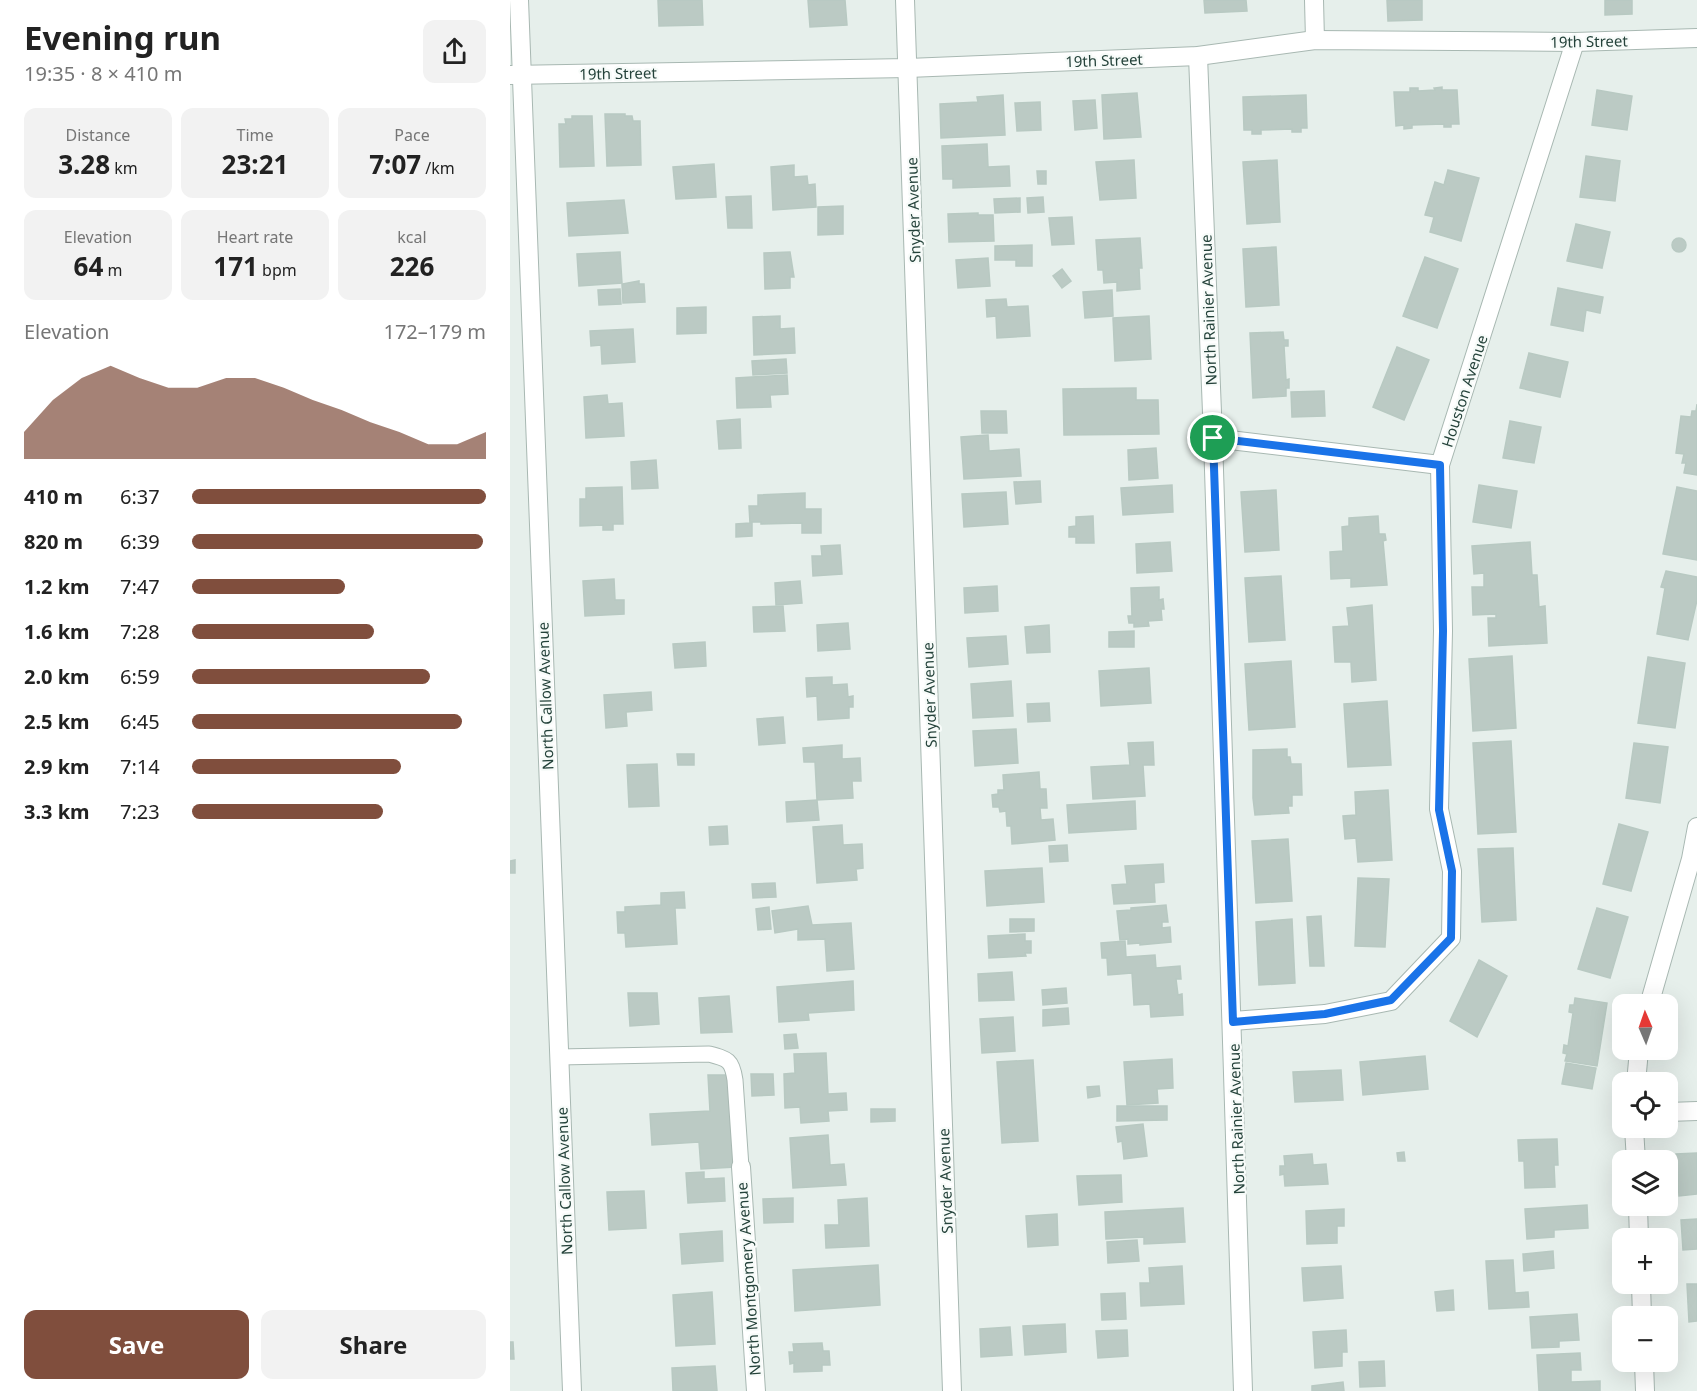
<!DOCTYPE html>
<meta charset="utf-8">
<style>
body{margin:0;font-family:"Noto Sans",sans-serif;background:#f2f2f2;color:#222;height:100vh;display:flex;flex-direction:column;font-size:22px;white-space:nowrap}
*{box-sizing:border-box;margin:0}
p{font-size:20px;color:#767676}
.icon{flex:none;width:33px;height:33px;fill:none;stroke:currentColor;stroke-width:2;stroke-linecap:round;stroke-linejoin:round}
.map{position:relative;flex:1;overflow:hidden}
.sheet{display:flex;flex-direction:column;background:#fff;width:510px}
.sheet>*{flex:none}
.needle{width:39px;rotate:358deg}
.fabs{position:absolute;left:1102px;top:994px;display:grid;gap:12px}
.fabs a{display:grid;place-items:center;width:66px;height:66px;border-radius:12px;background:#fff;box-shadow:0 6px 24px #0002;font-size:30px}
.pin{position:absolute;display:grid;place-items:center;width:51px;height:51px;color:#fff;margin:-26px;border:3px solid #fff;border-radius:50%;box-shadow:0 2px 6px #0007}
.round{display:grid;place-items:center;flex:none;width:63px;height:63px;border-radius:12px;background:#f2f2f2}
.overview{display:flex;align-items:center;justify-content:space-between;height:102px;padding:0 24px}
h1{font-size:33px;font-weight:700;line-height:45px}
.figures{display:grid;grid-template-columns:repeat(3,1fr);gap:9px;height:102px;padding:6px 24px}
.figures div{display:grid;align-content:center;border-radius:12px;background:#f2f2f2;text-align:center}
.figures b{font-size:26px;font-weight:700}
.figures small{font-size:16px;font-weight:400}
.figures p{font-size:16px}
.chart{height:168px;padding:12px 24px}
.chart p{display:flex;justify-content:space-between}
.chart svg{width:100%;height:108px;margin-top:6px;fill:#804e3d;opacity:.7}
.button{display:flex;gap:12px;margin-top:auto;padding:12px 24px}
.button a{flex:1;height:69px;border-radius:12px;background:#804e3d;color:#fff;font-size:24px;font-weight:700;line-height:69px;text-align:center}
.button a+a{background:#f2f2f2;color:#222}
ul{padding:0 24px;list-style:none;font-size:20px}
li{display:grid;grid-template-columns:96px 72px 1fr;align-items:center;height:45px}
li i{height:15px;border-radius:8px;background:#804e3d}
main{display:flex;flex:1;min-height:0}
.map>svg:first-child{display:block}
.building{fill:#bbcac4;stroke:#b8c9c2;stroke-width:1.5}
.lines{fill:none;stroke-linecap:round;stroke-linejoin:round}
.service-casing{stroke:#a8b8b2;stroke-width:17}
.minor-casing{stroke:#a8b8b2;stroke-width:20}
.service{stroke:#fff;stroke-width:15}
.minor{stroke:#fff;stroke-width:18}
.route-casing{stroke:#fff;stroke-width:12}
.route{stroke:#1a73e8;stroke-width:8}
.labels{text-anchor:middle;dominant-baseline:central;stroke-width:4.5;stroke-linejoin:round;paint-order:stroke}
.street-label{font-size:15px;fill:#24423a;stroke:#f7fbf9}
</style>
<main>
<section class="sheet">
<div class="overview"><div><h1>Evening run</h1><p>19:35 · 8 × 410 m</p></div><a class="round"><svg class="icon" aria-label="share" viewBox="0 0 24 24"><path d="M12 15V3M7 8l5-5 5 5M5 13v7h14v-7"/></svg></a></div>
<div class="figures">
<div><p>Distance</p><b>3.28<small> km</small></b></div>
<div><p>Time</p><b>23:21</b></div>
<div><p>Pace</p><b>7:07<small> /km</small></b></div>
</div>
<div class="figures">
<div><p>Elevation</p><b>64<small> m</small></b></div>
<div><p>Heart rate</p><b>171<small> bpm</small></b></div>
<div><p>kcal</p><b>226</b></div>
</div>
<div class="chart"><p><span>Elevation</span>172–179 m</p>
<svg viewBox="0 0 160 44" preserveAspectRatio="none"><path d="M0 44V33L10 20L20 11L30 6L40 11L50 15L60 15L70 11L80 11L90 15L100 20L110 24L120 29L130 33L140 38L150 38L160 33V44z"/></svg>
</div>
<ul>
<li><b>410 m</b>6:37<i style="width:100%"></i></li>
<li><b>820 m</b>6:39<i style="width:99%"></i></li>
<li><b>1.2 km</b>7:47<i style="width:52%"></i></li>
<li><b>1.6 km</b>7:28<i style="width:62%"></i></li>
<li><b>2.0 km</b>6:59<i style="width:81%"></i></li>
<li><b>2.5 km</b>6:45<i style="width:92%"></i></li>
<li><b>2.9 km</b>7:14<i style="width:71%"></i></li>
<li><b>3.3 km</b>7:23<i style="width:65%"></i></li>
</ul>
<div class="button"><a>Save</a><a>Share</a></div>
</section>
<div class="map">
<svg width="1187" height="1391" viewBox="0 0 1187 1391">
<rect width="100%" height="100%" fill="#e6efeb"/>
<g class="building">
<path d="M148 0H192L193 25 149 26Z"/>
<path d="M298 0H335L337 25 300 27Z"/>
<path d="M694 0H736L737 11 695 13Z"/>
<path d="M877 0H912V20L878 21Z"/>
<path d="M1095 0H1122V14L1095 15Z"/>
<path d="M932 87V90H947L949 124H941V127H934V124L902 125V128L894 129V125L886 126 884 92H900V88H908V91L925 90 924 88Z"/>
<path d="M1087 90 1122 96 1117 130 1082 125Z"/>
<path d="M627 93 631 137 594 139 592 95Z"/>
<path d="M493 95 495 135 431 138 430 104 468 102 467 97Z"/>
<path d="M796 95 797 128H791V132H782V129L751 130V134H742V130H734L733 97Z"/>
<path d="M585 100 587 128 565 130 563 101Z"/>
<path d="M530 102 531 130 507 131 505 103Z"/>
<path d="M95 114H115V116H122L123 121H130L131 165 97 166Z"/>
<path d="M62 116H82L84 166 50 167 49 124H56L55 119H62Z"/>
<path d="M477 144 478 167 499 166 500 186 443 188V179H433L432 146Z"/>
<path d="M1076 156 1110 161 1105 201 1070 197Z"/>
<path d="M624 160 626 198 590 200 586 162Z"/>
<path d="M767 160 770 222 737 224 733 162Z"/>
<path d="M204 164 206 197 166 199 163 167Z"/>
<path d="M284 165V177L297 176 298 185 305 184 306 207 263 210 261 167Z"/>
<path d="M938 170 969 178 951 241 920 232 924 217 915 215 925 182 934 185Z"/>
<path d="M527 171H536V184H528Z"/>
<path d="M241 196 242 228H218L216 197Z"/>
<path d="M533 197 534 212 518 213 517 198Z"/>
<path d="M510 198V212L485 213 484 199Z"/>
<path d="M114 200 118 233 59 236 57 203Z"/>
<path d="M333 206V234L308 235V207Z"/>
<path d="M468 213V215H483L484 241 439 242 438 214Z"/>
<path d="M562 217 564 244 542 245 539 218Z"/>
<path d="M1066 224 1100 232 1092 268 1057 261Z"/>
<path d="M630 238 632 268H629L630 289 607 291V282L594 283 593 270H588L586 240Z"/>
<circle cx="1169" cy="245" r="7"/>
<path d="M522 245V266H506V260H485V246Z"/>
<path d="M766 247 769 305 736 307 733 249Z"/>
<path d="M110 252 112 283 69 286 67 254Z"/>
<path d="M280 252 284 277H280V288L255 289 254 253Z"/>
<path d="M915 257 948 269 927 328 893 316Z"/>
<path d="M478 258 480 286 448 288 446 260Z"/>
<path d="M552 269 561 281 552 288 543 276Z"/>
<path d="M129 281V284H134L135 302 113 303 112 284Z"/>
<path d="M1048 288 1093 297 1090 313 1076 310 1073 331 1041 325Z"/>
<path d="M110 289 111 304 89 305 88 290Z"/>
<path d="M602 290 603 316 575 318 573 292Z"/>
<path d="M496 299 497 307 518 306 520 336 487 338 486 316 477 317 476 300Z"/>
<path d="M196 307V333L167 334V308Z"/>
<path d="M270 316V329L284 328 285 353 244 355 243 317Z"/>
<path d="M639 316 641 359 605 361 603 318Z"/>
<path d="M123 329 125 362 92 364 91 345 81 346 80 331Z"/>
<path d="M773 332 774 340H778V346H774L776 380 779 379V388H776V396L743 398 740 333Z"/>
<path d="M887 347 919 360 894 420 863 407Z"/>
<path d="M1019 353 1058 362 1050 397 1010 388Z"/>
<path d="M276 359 277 373 243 375 242 361Z"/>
<path d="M277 375 278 394 260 395 261 407 227 408 226 378Z"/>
<path d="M626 388V400H648L649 434 554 435 553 389Z"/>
<path d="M814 391 815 416 782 417 781 392Z"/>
<path d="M97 395 98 404 112 403 114 436 76 438 74 397Z"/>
<path d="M1187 404V475L1174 473 1176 463H1172L1174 454 1166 453 1171 416 1181 417 1182 411H1186Z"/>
<path d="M471 411H496L497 433H472Z"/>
<path d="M230 419 231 448 209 449 207 421Z"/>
<path d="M1000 421 1031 427 1024 463 993 458Z"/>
<path d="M478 435 479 451 509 449 511 476 454 479 451 437Z"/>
<path d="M646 448 648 478 619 480 618 450Z"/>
<path d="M146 460 148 488 122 489 121 462Z"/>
<path d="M530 481 531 502 506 504 504 482Z"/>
<path d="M662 485 663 512 613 515 611 488Z"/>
<path d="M969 485 1007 491 1001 528 963 522Z"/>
<path d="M112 487 113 524H103V530H93V525L70 526V499H76V488Z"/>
<path d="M1167 487 1187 491V560L1153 554Z"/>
<path d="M766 490 769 550 735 552 731 492Z"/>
<path d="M496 492 498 524 454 527 452 494Z"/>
<path d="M295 493V509H311V533H292V523L251 524V522H242V536L226 537V524L240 523 239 506H248V495Z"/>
<path d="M583 516 584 543H566V537H559V527L566 526V517Z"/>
<path d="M868 516 869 534H875L876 540 873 541 877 585 841 587V578L821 579 820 552 833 551 832 527 839 526V518Z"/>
<path d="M660 542 662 571 627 573 626 544Z"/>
<path d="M1020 542 1022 575H1027L1029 607 1035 606 1037 643 979 646 978 618H986V614L963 615 962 587H974V573L964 574 962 546Z"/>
<path d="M330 545 332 574 303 576 302 556H312L311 546Z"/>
<path d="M1156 571 1187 577V600L1178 640 1147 634 1155 588 1151 587Z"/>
<path d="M771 576 775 640 739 642 735 578Z"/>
<path d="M104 579 105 600H114V614L75 616 73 581Z"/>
<path d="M290 581 292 603 266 605 265 583Z"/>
<path d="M487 586 488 611 455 613 454 588Z"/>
<path d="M649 587V600L653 599 654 609H651L652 620 638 621 639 626 624 627V623H619L618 616H622L621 588Z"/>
<path d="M862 605 866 680 842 682 841 662H825L823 627 839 626 837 608Z"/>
<path d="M273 606 275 631 244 632 243 607Z"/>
<path d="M338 623 340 649 308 651 307 625Z"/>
<path d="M539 625 540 652 517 653 515 627Z"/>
<path d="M624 631V647H599V632Z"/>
<path d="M496 636 498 664 459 667 457 638Z"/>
<path d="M195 642 196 666 165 668 163 644Z"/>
<path d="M1002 656 1006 728 963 731 959 659Z"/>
<path d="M1138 657 1175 663 1165 728 1128 723Z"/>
<path d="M781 661 785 727 739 730 735 664Z"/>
<path d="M639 668 641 703 591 706 589 671Z"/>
<path d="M322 677V685L337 684 338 697 343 696V707H339V718L308 720 307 696 297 697 296 678Z"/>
<path d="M501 681 503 716 463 718 461 684Z"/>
<path d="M141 692 142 710 116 712 117 726 96 728 94 695Z"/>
<path d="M877 701 881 765 838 767 834 704Z"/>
<path d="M539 703 540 721 518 722 517 704Z"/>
<path d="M273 717 275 743 249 745 247 719Z"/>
<path d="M506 729 508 763 465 766 463 731Z"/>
<path d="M1001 741 1006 832 968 834 963 743Z"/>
<path d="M643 742 644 765H633L635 796 583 799 581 767 620 765 618 743Z"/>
<path d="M1124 743 1158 747 1150 803 1116 798Z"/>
<path d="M332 745V759L350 758 351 781H342L343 798 307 800 305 762H294L293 748Z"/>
<path d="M777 749V757H780L781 764H791L792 795H782V806H778L779 813 745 815 743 798V750Z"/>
<path d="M167 754H184V765H168Z"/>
<path d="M147 764 149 806 119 807 117 765Z"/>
<path d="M529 772 530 789H536L537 808H530L531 820 543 819 545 840 502 844 501 826H497L496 811 490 812 489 807H483L482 795 488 794V790H494L493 775Z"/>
<path d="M878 790 882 860 848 862 846 838 835 839 833 816 846 815 845 792Z"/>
<path d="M307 800 309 820 277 822 276 802Z"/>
<path d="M625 801 626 829 559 833 557 805Z"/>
<path d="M1109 824 1138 832 1121 891 1093 884Z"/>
<path d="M332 825 333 845 352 844 353 868 346 869 347 880 307 883 303 827Z"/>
<path d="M217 826 218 844 200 845 199 827Z"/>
<path d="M778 839 782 901 746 903 742 841Z"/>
<path d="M557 845 558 861 540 862 539 846Z"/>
<path d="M1003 848 1006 920 972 922 968 849Z"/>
<path d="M5 860V873H0V861Z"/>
<path d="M653 864 654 882 644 883 645 902 604 904 602 885 617 884 615 866Z"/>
<path d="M532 868 534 902 477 906 475 871Z"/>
<path d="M848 878 879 879 875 947 845 946Z"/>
<path d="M265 883 266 897 243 898 242 884Z"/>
<path d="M174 892 175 908H165L167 944 116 947 115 933H108L107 912H115V907L151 905V893Z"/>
<path d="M656 905 658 922H652V928L660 927 661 942 630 945V943L618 944V939L610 940 607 911 621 910V908Z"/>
<path d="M298 906 302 925 341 923 344 969 317 971 315 939 288 940V929L265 933 262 911Z"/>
<path d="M259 907 261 929 248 930 246 909Z"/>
<path d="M1087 908 1118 917 1100 978 1068 969Z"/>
<path d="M811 916 814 966H800L797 917Z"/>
<path d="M500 919H524V931L500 932Z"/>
<path d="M782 919 785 983 749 985 746 922Z"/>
<path d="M515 934V941H521V953H515L516 956 479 958 478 936Z"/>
<path d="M615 941 616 957 645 955 646 968 670 966 671 979H666L668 995 672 994 673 1015 641 1017 640 1004 624 1005 622 973 598 975 597 958H592L591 943Z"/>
<path d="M969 960 997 976 967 1037 940 1021Z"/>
<path d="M502 972 504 1000 469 1001 468 974Z"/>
<path d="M343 981 344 1010 298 1013 299 1020 269 1022 267 987Z"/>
<path d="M556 988 557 1003 533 1005 532 990Z"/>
<path d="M118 993H147L149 1024 120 1026Z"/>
<path d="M219 996 222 1032 191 1033 189 998Z"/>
<path d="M1065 998 1097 1003 1087 1066 1055 1061 1057 1054 1053 1053 1054 1045 1058 1046 1063 1013 1059 1012 1060 1005H1064Z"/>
<path d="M558 1008 559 1024 533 1026V1010Z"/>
<path d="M503 1017 505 1051 472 1053 470 1019Z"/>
<path d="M286 1034 288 1048 275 1049 274 1035Z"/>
<path d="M316 1053 318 1094 336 1093 337 1110 318 1111 319 1121 291 1123 290 1107 275 1108 274 1074 285 1073 284 1054Z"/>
<path d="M915 1056 918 1089 853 1095 850 1062Z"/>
<path d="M662 1059 663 1088 647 1089 648 1103 617 1105 614 1062Z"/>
<path d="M523 1060 528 1141 492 1143 487 1062Z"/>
<path d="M1056 1063 1086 1068 1082 1089 1052 1084Z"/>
<path d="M831 1070 833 1100 785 1102 783 1072Z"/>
<path d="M241 1074H263L264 1095 242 1096Z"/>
<path d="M198 1075H220L225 1167 191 1169 189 1142 142 1145 140 1114 200 1111Z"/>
<path d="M589 1086 590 1096 578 1098 577 1087Z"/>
<path d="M607 1106H657V1120L607 1121Z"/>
<path d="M361 1109H385V1121L361 1122Z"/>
<path d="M633 1124 637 1156 614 1159 612 1141 608 1142 606 1127Z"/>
<path d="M318 1135 320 1165 334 1164 336 1185 283 1188 280 1138Z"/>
<path d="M1047 1139 1048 1165H1044L1045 1187 1015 1188 1014 1161H1009L1008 1140Z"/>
<path d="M894 1152 895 1161H888L887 1153Z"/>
<path d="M1187 1153V1194L1169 1196 1166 1154Z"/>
<path d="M802 1154 803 1165 816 1164 818 1184 775 1186 774 1174 770 1175V1166H775L774 1156Z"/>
<path d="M194 1172V1179L214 1178 215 1201 178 1203 176 1173Z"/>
<path d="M611 1175 612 1202 569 1205 567 1176Z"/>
<path d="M134 1191 136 1228 99 1230 97 1192Z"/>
<path d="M283 1198V1222L254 1223 253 1199Z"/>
<path d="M357 1198 359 1246 316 1248 315 1225H329L328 1200Z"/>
<path d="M1077 1205 1078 1228 1044 1230V1237L1017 1239 1015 1209Z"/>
<path d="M673 1208 675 1242 634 1244V1237L596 1239 595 1212Z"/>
<path d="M834 1209V1226H827V1243L797 1244 796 1211Z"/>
<path d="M547 1214 548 1245 518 1247 516 1216Z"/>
<path d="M1187 1219V1249L1173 1250 1171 1220Z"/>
<path d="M212 1231 213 1261 172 1264 170 1234Z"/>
<path d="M627 1240 629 1261 598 1263 597 1242Z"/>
<path d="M1043 1251 1044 1268 1014 1271 1013 1254Z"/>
<path d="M1003 1260 1005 1293 1018 1292 1019 1307 979 1309 976 1261Z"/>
<path d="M368 1265 370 1305 285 1311 283 1270Z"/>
<path d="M672 1266 674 1304 631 1306 630 1283H640L639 1268Z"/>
<path d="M831 1266 833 1298 794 1301 792 1268Z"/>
<path d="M1177 1284H1187V1321L1179 1322Z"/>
<path d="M943 1290 944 1310 927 1311 925 1292Z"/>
<path d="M202 1292 205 1344 166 1346 163 1295Z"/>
<path d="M615 1293 616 1319 592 1320 591 1294Z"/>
<path d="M1067 1314 1069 1340 1049 1341V1347L1022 1348 1020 1317Z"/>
<path d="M555 1324 556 1352 515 1355 513 1326Z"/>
<path d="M500 1327 502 1355 471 1357 470 1329Z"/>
<path d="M617 1330 618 1356 588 1358 586 1331Z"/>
<path d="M836 1330 837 1352H832V1366L805 1368 803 1332Z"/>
<path d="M0 1342H3L4 1359H0Z"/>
<path d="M312 1343 313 1351H319L320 1365H312V1371L284 1372V1363L280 1364 279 1352H284L283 1344Z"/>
<path d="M1070 1353 1071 1370H1061V1382L1090 1381V1391H1029L1027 1355Z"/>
<path d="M874 1361 875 1386 850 1387 849 1362Z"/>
<path d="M205 1366 207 1391H163L162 1368Z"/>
<path d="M833 1382 834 1391H802V1386Z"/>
</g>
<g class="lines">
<defs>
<path id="service" d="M49 1057 199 1054C218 1059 222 1060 225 1080L231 1167"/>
<g id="minor">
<path d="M9 0 62 1391"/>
<path d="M395 0 442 1391"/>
<path d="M804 0 805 40"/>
<path d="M688 56 703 438 733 1391"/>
<path d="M0 75 398 68 688 56 805 40 1065 42 1187 38"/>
<path d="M703 438 930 465"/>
<path d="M1139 1005 1181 859 1187 827"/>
<path d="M723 1021 815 1014 881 1001 941 938 942 871 929 809 933 631 930 465 1065 42"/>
<path d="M1126 1083 1129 1050"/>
<path d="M1158 1112 1187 1111"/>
<path d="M1124 1128 1126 1161"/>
<path d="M231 1167 246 1391"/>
<path d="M1128 1206 1129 1239"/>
<path d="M1131 1284 1132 1317"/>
<path d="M1134 1362 1135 1391"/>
</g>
</defs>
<use href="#service" class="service-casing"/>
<use href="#minor" class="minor-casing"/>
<use href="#service" class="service"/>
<use href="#minor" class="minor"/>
</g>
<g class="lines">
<defs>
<path id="route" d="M703 438 930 465 933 631 929 810 942 871 941 938 881 1000 815 1014 723 1022Z"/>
</defs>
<use href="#route" class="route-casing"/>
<use href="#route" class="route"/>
</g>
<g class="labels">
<g class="street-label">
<text transform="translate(1079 41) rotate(-1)">19th Street</text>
<text transform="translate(594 60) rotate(-2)">19th Street</text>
<text transform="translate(108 73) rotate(-1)">19th Street</text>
<text transform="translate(403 210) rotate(-92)">Snyder Avenue</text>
<text transform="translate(698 310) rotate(-92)">North Rainier Avenue</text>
<text transform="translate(954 391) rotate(-72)">Houston Avenue</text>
<text transform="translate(419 695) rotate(-92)">Snyder Avenue</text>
<text transform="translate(35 696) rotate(-92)">North Callow Avenue</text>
<text transform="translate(726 1119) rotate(-92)">North Rainier Avenue</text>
<text transform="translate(54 1181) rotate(-92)">North Callow Avenue</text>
<text transform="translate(435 1181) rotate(-92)">Snyder Avenue</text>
<text transform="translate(238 1279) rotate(-94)">North Montgomery Avenue</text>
</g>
</g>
</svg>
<div class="fabs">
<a><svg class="needle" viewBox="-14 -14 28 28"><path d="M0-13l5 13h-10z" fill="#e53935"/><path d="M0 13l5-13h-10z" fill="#767676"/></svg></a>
<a><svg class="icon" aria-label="locate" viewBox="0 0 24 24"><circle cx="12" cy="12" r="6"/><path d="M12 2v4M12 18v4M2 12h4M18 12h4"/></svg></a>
<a><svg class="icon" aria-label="layers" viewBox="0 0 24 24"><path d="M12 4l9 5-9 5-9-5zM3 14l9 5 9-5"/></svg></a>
<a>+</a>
<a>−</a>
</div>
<div class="pin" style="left:703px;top:438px;background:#1e9e55"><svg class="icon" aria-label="arrive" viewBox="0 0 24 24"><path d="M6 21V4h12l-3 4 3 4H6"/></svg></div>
</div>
</main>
